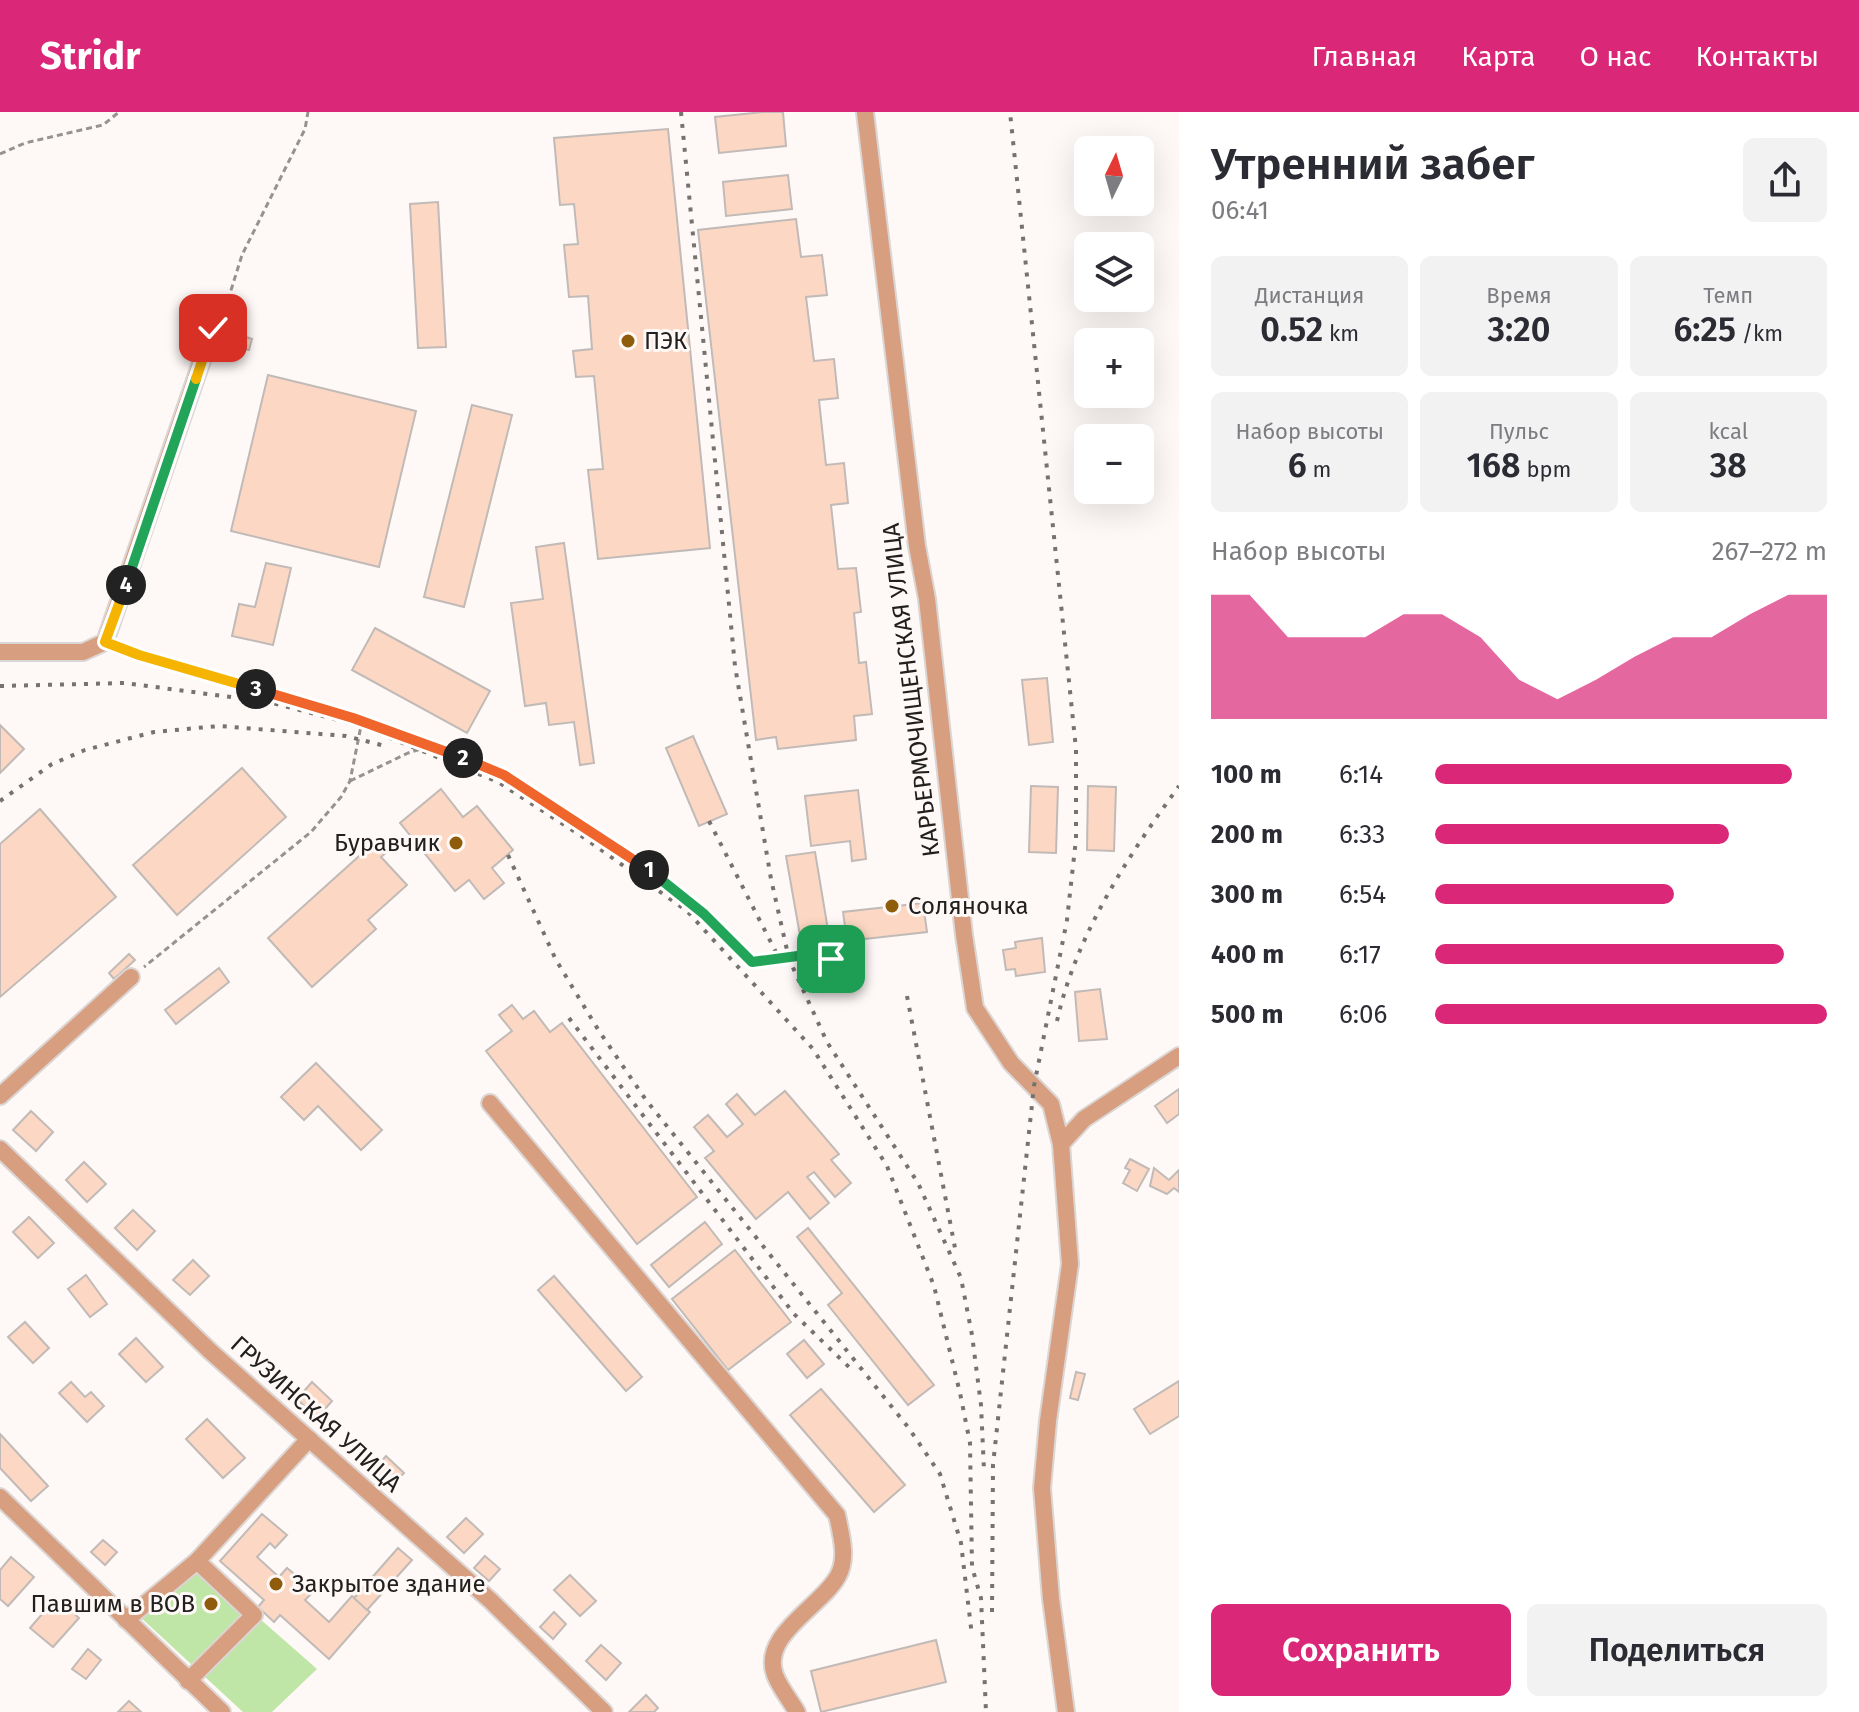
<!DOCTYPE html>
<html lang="ru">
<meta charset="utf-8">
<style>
body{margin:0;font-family:"Fira Sans",sans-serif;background:#f2f2f3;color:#2b2b33;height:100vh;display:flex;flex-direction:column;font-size:30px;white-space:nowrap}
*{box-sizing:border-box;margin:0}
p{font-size:26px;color:#7c7c81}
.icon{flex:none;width:44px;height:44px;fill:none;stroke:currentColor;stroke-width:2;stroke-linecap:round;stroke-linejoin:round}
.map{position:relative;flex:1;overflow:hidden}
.side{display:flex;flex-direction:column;background:#fff;width:680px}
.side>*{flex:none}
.needle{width:52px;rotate:5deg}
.buttons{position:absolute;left:1074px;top:24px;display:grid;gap:16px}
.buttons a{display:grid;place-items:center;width:80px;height:80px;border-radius:12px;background:#fff;box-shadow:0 8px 32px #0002;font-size:40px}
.pin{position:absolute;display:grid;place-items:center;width:68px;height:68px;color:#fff;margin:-34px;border-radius:16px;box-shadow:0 4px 12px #0006}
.km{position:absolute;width:40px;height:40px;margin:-20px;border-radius:50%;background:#222;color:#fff;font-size:22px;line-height:40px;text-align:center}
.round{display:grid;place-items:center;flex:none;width:84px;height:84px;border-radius:12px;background:#f2f2f3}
.summary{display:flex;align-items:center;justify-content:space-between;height:136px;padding:0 32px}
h1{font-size:44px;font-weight:600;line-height:60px}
.figures{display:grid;grid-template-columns:repeat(3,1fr);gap:12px;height:136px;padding:8px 32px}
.figures div{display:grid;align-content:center;border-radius:12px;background:#f2f2f3;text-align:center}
.figures b{font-size:34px;font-weight:600}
.figures small{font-size:22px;font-weight:400}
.figures p{font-size:22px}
.chart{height:224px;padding:16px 32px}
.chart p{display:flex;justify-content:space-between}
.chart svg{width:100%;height:144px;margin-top:8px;fill:#db2777;opacity:.7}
.button{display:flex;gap:16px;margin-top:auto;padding:16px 32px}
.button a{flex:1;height:92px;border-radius:12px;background:#db2777;color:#fff;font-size:32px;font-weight:600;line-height:92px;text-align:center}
.button a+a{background:#f2f2f3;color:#2b2b33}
ul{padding:0 32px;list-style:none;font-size:26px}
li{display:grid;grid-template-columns:128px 96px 1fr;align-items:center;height:60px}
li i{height:20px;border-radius:10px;background:#db2777}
header{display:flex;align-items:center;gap:48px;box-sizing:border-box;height:112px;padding:0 40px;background:#db2777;color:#fff}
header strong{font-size:38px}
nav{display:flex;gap:44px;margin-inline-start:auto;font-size:28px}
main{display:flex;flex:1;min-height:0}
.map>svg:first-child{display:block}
.green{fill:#bfe6a6}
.building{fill:#fcd8c4;stroke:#c1bab7;stroke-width:2}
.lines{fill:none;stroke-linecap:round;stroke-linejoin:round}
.minor-casing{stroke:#dbd6d4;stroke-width:20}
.path{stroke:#969290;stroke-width:3;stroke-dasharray:6 4;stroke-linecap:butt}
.minor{stroke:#d89e80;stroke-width:16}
.rail{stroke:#757270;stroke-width:4;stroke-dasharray:4 8;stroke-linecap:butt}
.split-1-casing{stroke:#fff;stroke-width:16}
.split-2-casing{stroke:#fff;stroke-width:16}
.split-3-casing{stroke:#fff;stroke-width:16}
.split-4-casing{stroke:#fff;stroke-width:16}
.split-5-casing{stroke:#fff;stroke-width:16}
.split-6-casing{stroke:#fff;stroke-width:16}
.split-1{stroke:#22a559;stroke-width:10}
.split-2{stroke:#f0652b;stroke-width:10}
.split-3{stroke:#f0652b;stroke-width:10}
.split-4{stroke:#f5b400;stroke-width:10}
.split-5{stroke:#22a559;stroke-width:10}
.split-6{stroke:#f5b400;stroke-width:10}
.poi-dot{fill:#8f5c0b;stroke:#fef9f6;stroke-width:3}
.labels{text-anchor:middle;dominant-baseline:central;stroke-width:6;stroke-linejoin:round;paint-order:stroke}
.poi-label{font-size:24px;fill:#22201f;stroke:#fef9f6;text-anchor:start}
.street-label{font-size:24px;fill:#22201f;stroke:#fef9f6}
</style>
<header>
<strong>Stridr</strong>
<nav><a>Главная</a><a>Карта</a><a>О нас</a><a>Контакты</a></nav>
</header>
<main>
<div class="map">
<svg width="1179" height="1600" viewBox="0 0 1179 1600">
<rect width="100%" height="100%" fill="#fef9f6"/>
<path class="green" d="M203 1450 260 1507 317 1557 272 1600H243L138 1503Z"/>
<g class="building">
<path d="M763 0H783L786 34 719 41 715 5Z"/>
<path d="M668 17 710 436 598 447 588 358 603 357 594 264 576 265 573 239 592 237 588 184 569 185 564 133 578 132 574 92 560 93 554 26Z"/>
<path d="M788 63 792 97 726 104 723 70Z"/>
<path d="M438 90 446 235 418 236 410 92Z"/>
<path d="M796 107 801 145 822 143 827 183 806 185 814 249 834 247 838 286 819 288 826 353 844 351 848 391 831 393 838 457 856 456 861 500 854 501 859 551 866 550 872 602 854 604 856 628 778 637 776 625 756 628 698 118Z"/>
<path d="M240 223 252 227 249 238 236 234Z"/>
<path d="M268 263 416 299 379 455 231 419Z"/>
<path d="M472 293 512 303 464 495 424 485Z"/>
<path d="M564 431 594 651 580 653 574 610 549 613 546 591 525 594 511 491 543 487 536 435Z"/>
<path d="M266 451 291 456 273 533 232 524 239 492 255 495Z"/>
<path d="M375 516 490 579 467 621 352 558Z"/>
<path d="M1047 566 1053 630 1029 633 1022 568Z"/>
<path d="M0 613 24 637 0 661Z"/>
<path d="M693 624 727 702 699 714 666 636Z"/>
<path d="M242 656 286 705 177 803 133 753Z"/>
<path d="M1031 674 1058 675 1056 741 1029 740Z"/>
<path d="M1088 674 1116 675 1114 739 1087 738Z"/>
<path d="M441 677 463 705 477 694 513 738 492 756 504 771 484 787 469 768 455 779 400 711Z"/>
<path d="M858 678 866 747 852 749 850 729 811 734 805 684Z"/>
<path d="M40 697 116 785 0 885V732Z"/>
<path d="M377 728 388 739 381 745 407 773 368 808 376 817 312 875 268 826Z"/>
<path d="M815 740 830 830 802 835 786 744Z"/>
<path d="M923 791 927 820 847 829 843 800Z"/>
<path d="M1042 826 1045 860 1016 864 1015 857 1006 858 1003 838 1016 836 1015 830Z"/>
<path d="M129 842 135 848 114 867 109 861Z"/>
<path d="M219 856 229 870 176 912 165 898Z"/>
<path d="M1100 877 1107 927 1079 929 1075 880Z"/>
<path d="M512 893 523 907 534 899 550 920 562 911 697 1085 637 1132 486 939 512 919 499 903Z"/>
<path d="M316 951 382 1018 361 1038 318 994 304 1008 281 985Z"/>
<path d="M1179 977V1002L1167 1011 1155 994Z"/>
<path d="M785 979 839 1042 831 1048 851 1071 835 1085 814 1060 807 1065 829 1091 810 1107 788 1080 756 1107 705 1046 714 1039 694 1015 708 1003 727 1025 743 1012 726 992 737 982 755 1003Z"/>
<path d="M31 999 53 1020 36 1039 13 1018Z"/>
<path d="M1130 1047 1149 1057 1137 1079 1123 1071 1130 1058 1125 1056Z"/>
<path d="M84 1050 106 1072 87 1090 66 1068Z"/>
<path d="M1154 1056 1169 1068 1179 1058V1080L1174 1076 1167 1082 1150 1074Z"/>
<path d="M133 1098 155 1119 137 1138 115 1116Z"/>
<path d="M29 1105 54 1131 38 1146 13 1120Z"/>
<path d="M705 1110 722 1132 669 1175 651 1153Z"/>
<path d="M808 1116 934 1273 908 1293 828 1193 842 1181 797 1125Z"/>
<path d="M735 1138 791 1210 728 1258 672 1187Z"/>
<path d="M193 1148 209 1164 190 1183 173 1168Z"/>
<path d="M86 1163 107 1192 90 1205 68 1177Z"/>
<path d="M554 1164 642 1265 626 1279 538 1178Z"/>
<path d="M25 1210 49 1236 33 1251 8 1225Z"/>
<path d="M136 1226 163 1255 146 1270 119 1242Z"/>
<path d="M804 1228 824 1252 807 1266 787 1242Z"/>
<path d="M1076 1260 1085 1262 1078 1288 1070 1286Z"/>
<path d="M1179 1269V1304L1150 1322 1134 1297Z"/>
<path d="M71 1270 85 1285 91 1280 104 1294 87 1310 59 1281Z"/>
<path d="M312 1270 332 1289 317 1306 297 1287Z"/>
<path d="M821 1277 905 1373 874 1400 790 1303Z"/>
<path d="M207 1307 245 1346 223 1366 186 1327Z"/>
<path d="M0 1322 48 1374 31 1389 0 1356Z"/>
<path d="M386 1344 404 1361 390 1375 373 1359Z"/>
<path d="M262 1402 287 1423 275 1436 270 1431 257 1445 279 1465 287 1456 314 1479 305 1488 329 1510 352 1484 370 1500 329 1547 280 1503 274 1510 258 1495 264 1488 220 1449Z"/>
<path d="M466 1406 483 1422 464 1441 447 1425Z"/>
<path d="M103 1428 117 1440 105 1453 91 1440Z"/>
<path d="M398 1436 412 1448 367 1498 354 1486Z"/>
<path d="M485 1444 500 1457 489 1469 474 1456Z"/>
<path d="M11 1445 34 1465 8 1494 0 1487V1458Z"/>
<path d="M570 1463 596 1489 580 1504 554 1478Z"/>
<path d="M56 1486 79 1506 53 1535 30 1516Z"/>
<path d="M554 1500 566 1512 553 1527 540 1515Z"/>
<path d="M936 1528 946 1570 821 1600 811 1559Z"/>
<path d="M601 1533 621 1551 606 1568 586 1549Z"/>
<path d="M88 1537 101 1548 86 1567 72 1557Z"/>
<path d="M646 1583 658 1596 654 1600H629Z"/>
<path d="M129 1589 141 1600H118Z"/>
</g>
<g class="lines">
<defs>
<g id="minor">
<path d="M865 0 917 434 927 487 964 823 975 896 1011 951 1051 992 1061 1032 1070 1152 1048 1309 1042 1376 1051 1487 1066 1600"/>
<path d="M0 540H83L105 530 213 216"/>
<path d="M0 984 131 865"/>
<path d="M490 991 837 1403C841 1422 848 1446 838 1464 822 1494 760 1523 775 1563 780 1576 790 1588 797 1600"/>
<path d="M1061 1032 1084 1007 1179 944"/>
<path d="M0 1037 210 1239 491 1489 604 1600"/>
<path d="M0 1385 222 1600"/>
<path d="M197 1449 309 1327"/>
<path d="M126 1508 197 1449 254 1503 188 1569"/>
</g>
</defs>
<use href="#minor" class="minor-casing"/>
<g class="path">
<path d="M0 42 25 31 103 13 119 0"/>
<path d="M222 207 242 143 305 17 308 0"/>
<path d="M118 535 353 606 361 614 350 669 341 685 311 720 144 855"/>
<path d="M357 607 433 633"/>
<path d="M350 669 408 641 433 633 504 663 643 754 704 802 752 850 805 843 831 847"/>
</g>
<use href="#minor" class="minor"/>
<g class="rail">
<path d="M681 0 735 554 771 767 789 847 827 930 918 1071 961 1166 972 1223 981 1293 984 1358"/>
<path d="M0 574 125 571 268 590 361 614 498 670 583 725 687 799 813 937 887 1054 934 1174 960 1281 970 1331 972 1455 981 1486 986 1600"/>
<path d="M0 689 52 652 85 638 154 620 219 614 346 624 385 634"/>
<path d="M709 709 782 852"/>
<path d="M508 743 556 848 599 919 646 988 908 1315 940 1362 961 1431 972 1524"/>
<path d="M907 884 955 1136"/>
<path d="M569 906 794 1202 851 1257"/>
<path d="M1057 909C1076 823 1128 744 1179 674"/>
<path d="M992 1500 993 1353 1034 974 1067 808 1076 727V637L1010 0"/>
</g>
</g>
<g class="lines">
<defs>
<path id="split-1" d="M649 758 704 802 752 850 805 843 831 847"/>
<path id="split-2" d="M463 646 504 663 649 758"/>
<path id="split-3" d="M256 577 353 606 463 646"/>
<path id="split-4" d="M126 473 105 530 139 543 256 577"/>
<path id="split-5" d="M126 473 196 267"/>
<path id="split-6" d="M196 267 213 216"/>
</defs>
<use href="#split-1" class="split-1-casing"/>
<use href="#split-2" class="split-2-casing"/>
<use href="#split-3" class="split-3-casing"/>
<use href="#split-4" class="split-4-casing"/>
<use href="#split-5" class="split-5-casing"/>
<use href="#split-6" class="split-6-casing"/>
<use href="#split-1" class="split-1"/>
<use href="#split-2" class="split-2"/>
<use href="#split-3" class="split-3"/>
<use href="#split-4" class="split-4"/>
<use href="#split-5" class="split-5"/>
<use href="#split-6" class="split-6"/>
</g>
<g class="poi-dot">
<circle cx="628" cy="229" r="8"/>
<circle cx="456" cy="731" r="8"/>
<circle cx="892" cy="794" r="8"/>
<circle cx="276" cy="1472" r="8"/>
<circle cx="211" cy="1492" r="8"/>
</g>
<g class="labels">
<g class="poi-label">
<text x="644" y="229">ПЭК</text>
<text x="440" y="731" text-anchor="end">Буравчик</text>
<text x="908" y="794">Соляночка</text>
<text x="292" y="1472">Закрытое здание</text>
<text x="195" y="1492" text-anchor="end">Павшим в ВОВ</text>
</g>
<g class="street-label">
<text transform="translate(911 578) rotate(-97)">КАРЬЕРМОЧИЩЕНСКАЯ УЛИЦА</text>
<text transform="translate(316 1302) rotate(42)">ГРУЗИНСКАЯ УЛИЦА</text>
</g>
</g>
</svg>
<div class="buttons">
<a><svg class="needle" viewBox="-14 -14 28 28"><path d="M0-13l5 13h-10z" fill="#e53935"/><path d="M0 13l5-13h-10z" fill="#7c7c81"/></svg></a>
<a><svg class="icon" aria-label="layers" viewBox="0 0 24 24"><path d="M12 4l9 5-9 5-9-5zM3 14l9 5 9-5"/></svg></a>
<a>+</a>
<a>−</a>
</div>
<div class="pin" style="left:831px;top:847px;background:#1e9e55"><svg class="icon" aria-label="arrive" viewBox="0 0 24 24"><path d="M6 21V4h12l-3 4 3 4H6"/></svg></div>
<div class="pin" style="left:213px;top:216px;background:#d93025"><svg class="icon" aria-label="check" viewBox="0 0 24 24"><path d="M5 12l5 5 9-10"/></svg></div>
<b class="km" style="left:649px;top:758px">1</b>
<b class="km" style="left:463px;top:646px">2</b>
<b class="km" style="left:256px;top:577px">3</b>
<b class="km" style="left:126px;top:473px">4</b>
</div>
<section class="side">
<div class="summary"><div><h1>Утренний забег</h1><p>06:41</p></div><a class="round"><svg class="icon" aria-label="share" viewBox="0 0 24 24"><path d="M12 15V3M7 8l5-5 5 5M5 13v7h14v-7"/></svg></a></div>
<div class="figures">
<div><p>Дистанция</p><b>0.52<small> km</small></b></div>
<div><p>Время</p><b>3:20</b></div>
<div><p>Темп</p><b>6:25<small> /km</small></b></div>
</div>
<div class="figures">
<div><p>Набор высоты</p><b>6<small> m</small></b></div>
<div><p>Пульс</p><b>168<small> bpm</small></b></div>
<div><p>kcal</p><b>38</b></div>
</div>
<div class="chart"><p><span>Набор высоты</span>267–272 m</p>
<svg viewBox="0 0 160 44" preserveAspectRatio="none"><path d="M0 44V6L10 6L20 19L30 19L40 19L50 12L60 12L70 19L80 32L90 38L100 32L110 25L120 19L130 19L140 12L150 6L160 6V44z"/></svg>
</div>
<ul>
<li><b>100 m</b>6:14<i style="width:91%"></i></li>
<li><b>200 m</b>6:33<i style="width:75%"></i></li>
<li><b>300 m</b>6:54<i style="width:61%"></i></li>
<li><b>400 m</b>6:17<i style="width:89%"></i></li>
<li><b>500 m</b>6:06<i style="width:100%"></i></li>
</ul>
<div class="button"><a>Сохранить</a><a>Поделиться</a></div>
</section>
</main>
